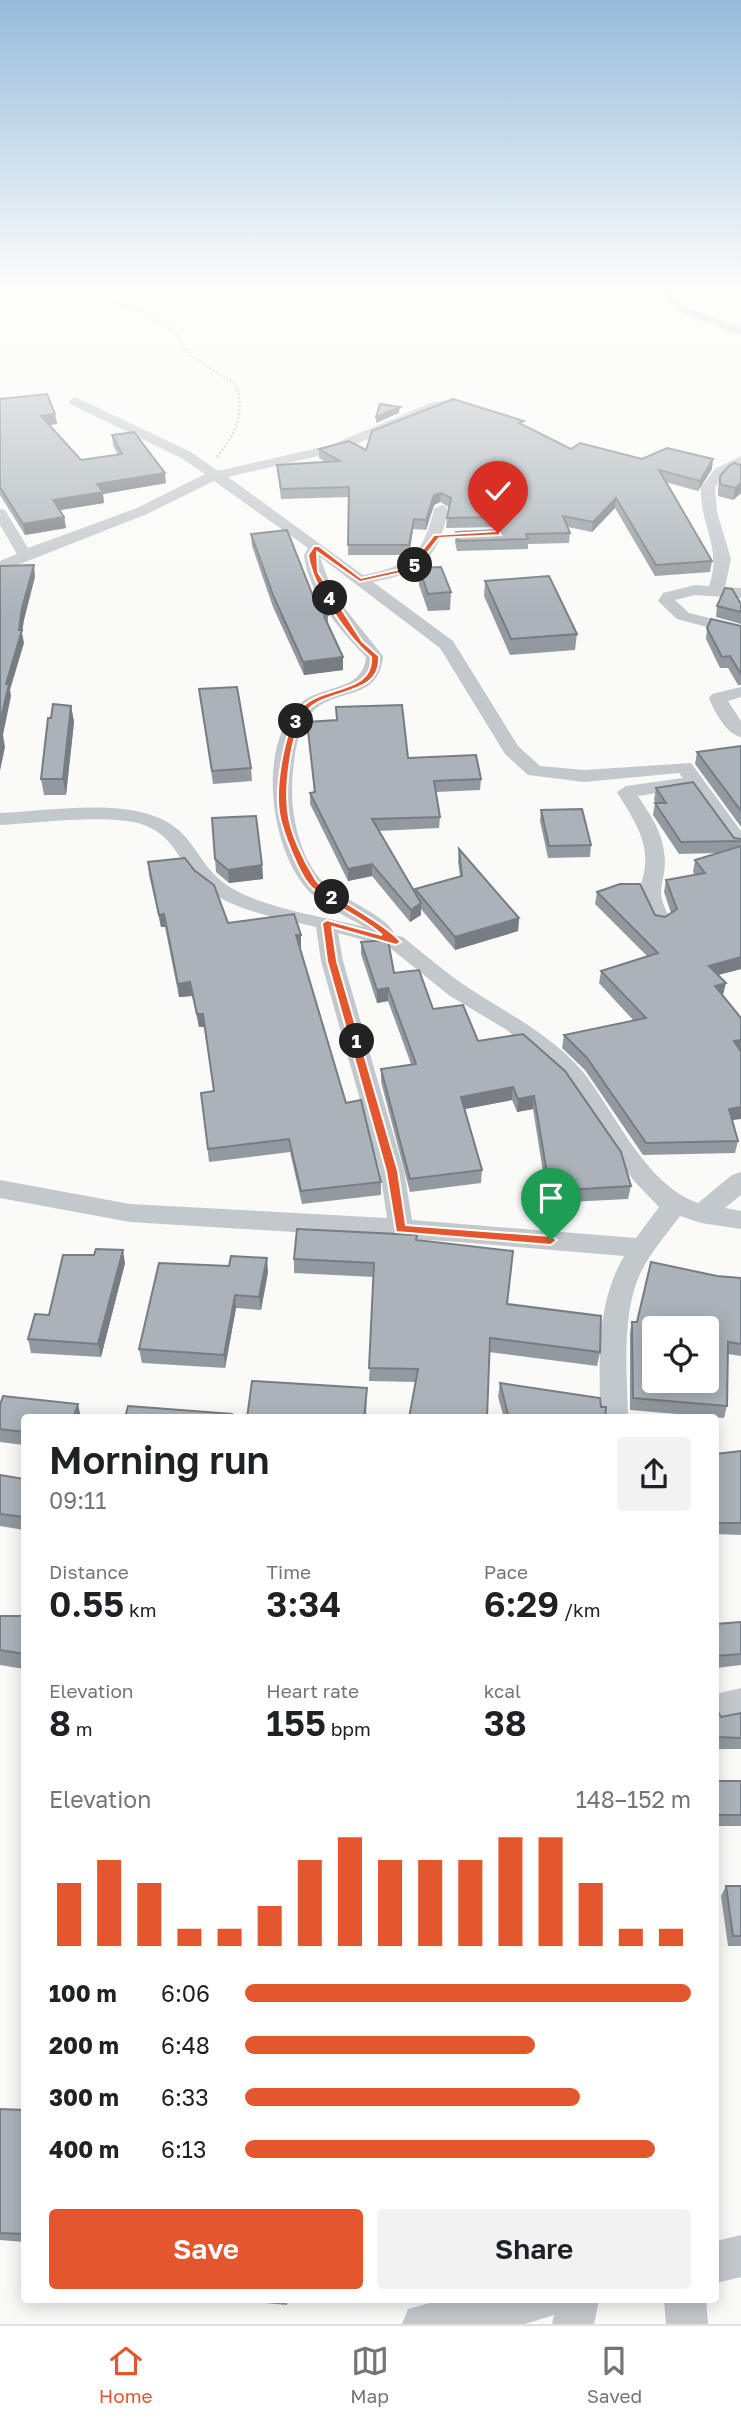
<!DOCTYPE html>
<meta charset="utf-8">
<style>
body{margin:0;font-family:"Golos Text",sans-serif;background:#f2f2f2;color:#202124;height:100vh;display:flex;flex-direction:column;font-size:26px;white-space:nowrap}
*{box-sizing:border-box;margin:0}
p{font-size:23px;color:#757577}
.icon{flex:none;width:38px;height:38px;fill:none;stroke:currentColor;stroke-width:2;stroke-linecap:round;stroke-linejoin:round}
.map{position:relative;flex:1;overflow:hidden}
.panel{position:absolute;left:21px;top:1414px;width:698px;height:889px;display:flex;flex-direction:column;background:#fff;border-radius:7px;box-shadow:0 4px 18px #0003}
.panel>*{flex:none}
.controls{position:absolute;left:642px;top:1316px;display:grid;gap:14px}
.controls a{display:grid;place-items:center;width:77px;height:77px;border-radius:7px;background:#fff;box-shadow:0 4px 18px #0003;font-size:35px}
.pin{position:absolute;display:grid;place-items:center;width:60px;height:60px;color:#fff;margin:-72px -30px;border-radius:50% 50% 50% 0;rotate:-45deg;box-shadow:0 0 7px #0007}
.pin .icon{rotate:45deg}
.km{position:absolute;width:35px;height:35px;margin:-18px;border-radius:50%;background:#222;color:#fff;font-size:19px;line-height:35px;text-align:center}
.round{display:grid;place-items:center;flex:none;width:74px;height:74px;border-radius:7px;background:#f2f2f2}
.head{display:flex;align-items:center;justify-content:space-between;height:119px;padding:0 28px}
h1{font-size:38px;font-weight:600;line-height:52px}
.stats{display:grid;grid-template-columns:repeat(3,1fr);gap:10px;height:119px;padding:7px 28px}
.stats div{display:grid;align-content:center}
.stats b{font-size:35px;font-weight:600}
.stats small{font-size:19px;font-weight:400}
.stats p{font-size:19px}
.chart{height:196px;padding:14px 28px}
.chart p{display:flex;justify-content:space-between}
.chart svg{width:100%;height:126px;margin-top:7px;stroke:#e4572e;stroke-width:6}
.primary-button{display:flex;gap:14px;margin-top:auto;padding:14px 28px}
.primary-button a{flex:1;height:80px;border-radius:7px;background:#e4572e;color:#fff;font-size:28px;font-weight:600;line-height:80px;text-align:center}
.primary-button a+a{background:#f2f2f2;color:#202124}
ul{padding:0 28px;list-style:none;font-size:23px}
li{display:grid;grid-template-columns:112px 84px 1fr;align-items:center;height:52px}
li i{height:18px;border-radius:9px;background:#e4572e}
.tab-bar{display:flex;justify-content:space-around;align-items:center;height:98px;border-top:2px solid #e0e0e0;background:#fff;font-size:19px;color:#757577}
.tab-bar a{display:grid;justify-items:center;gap:4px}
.tab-bar .on{color:#e4572e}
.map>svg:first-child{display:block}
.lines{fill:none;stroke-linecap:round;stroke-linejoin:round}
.path{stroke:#bbbfc2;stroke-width:2.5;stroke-dasharray:2 2;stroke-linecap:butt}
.minor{fill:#c3c8cc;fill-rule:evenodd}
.wall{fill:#929a9f}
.shaded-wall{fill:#777d82}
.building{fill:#aab3b9;stroke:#777d82;stroke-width:2;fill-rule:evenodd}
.route{fill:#e4572e;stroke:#fff;stroke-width:2}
</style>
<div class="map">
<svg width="741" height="2324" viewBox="0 0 741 2324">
<rect width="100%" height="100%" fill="#fafaf8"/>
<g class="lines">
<g class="path">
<path d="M72 288 150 314 176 333 189 355 235 384C247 412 235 434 217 457"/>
<path d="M0 296 38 288"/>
</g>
<g class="minor">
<path d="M657 288H669L688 308 741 328V336L680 312Z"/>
<path d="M75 397 191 452 218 471 331 445 430 403 457 399V405L439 409 340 451 228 477 363 575C410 566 423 555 434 509L441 505 446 506C449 514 445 524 442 533 431 566 406 576 373 582L453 641 518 746 540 766 584 770 691 763 741 831V850L734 848 690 788 638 796C649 813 662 831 664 852 669 885 650 886 672 921L662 927 655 926C626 883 651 885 644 847 640 827 627 809 617 792L626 786 683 778 679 773 584 782 528 775 505 754 440 648 320 557 334 595 383 656C379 702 338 687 313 711 298 725 295 752 293 771 289 807 297 855 323 882 337 897 393 918 394 935L403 937C424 954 445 972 467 987 507 1013 552 1035 583 1072 617 1115 644 1183 698 1203L732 1175 741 1172V1195L725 1208 741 1211V1229L701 1223 680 1216C666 1235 650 1253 640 1274 621 1317 627 1371 628 1418H600C600 1362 595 1306 624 1256L459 1242 130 1222 0 1198V1180L130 1204 387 1218 380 1171 321 961 316 927C279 918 238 912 206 889 180 870 179 838 144 825 111 813 37 823 0 825V813C46 811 117 799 159 818 192 832 195 857 218 878 249 907 323 916 364 927 345 915 321 906 306 888 270 846 256 744 301 703 323 684 363 692 366 657 339 629 309 595 304 555L308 548 214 481 147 514 0 572V561L17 554 0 525V509L5 510 28 548 137 508 205 474 181 458 70 404 69 401ZM338 933 389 947 450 996 507 1030 565 1082 634 1181 659 1207 636 1238 412 1220 404 1171 343 961Z"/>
<path d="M741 456V466L725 475 715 487 717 512 731 559 725 587 741 588V598L695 595 675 600 689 613 741 626V636L677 619 658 601 663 593 695 585 709 586C723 547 699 525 701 487L715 469Z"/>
<path d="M741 687V697L728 701 741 721V737C726 734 714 711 709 698L712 694Z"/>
<path d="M741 1688V1720L716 1726V1694Z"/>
<path d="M741 2235V2277L716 2283V2241Z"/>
<path d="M440 2300H599L594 2324H552L554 2315 525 2324H402L408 2309Z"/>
<path d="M664 2300H706L708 2324H666Z"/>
</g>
</g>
<g class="wall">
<path d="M0 399 55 414 57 424 49 425 81 460 118 455 113 445 112 435 166 483 103 494 104 503 60 510 64 517 66 528 25 535 0 495Z"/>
<path d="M524 426 571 449 712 469 698 491 665 482 712 561 710 572 655 576 615 508 592 532 568 527 570 533 569 543 528 544V549L457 551 455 542 456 532 499 530 501 527 446 528 447 518 449 507 440 502 434 505 426 530 413 529 409 555H348L349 497 281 499 277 465 325 462 319 458V449L366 450Z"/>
<path d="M741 465V493L733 500 718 496V488L720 476Z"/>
<path d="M251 534 313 596 328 615V624L343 657V670L304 675 273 607 252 546Z"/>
<path d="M419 568 451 592 450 610 428 611 419 585Z"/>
<path d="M485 581 577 634 575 650 510 655 484 596Z"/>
<path d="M741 604V624L716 617 717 606Z"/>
<path d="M741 626V685H738L728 668H720L706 639 707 628Z"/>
<path d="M199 689 251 768 252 781 213 784Z"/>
<path d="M71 706 74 722 66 795H44L41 779 51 718Z"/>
<path d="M336 707 408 758 481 779 480 790 436 792 440 817 439 828 378 831 415 893V889L460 876 458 862 459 849 519 918 518 931 455 950 421 909V915L410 922 372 876 348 881 310 804V793L314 792 307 722 336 720Z"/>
<path d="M741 746V827L695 764 697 752Z"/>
<path d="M656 788 734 838 741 839V969L718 975 723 995 732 1120 738 1141 735 1153 643 1155 585 1070 562 1048 564 1035 634 1021 599 983 601 971 647 956 595 904 597 892 655 915 665 917 671 913 664 892 666 880 695 875 693 872 695 860 717 853 679 854 653 815 655 803H656L654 800Z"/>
<path d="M541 810 591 845 590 857 548 858 540 821Z"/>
<path d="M212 818 262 865 263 879 229 883 216 872Z"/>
<path d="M148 862 228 923 301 935V948H299L346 1103 381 1182V1195L302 1204 290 1152 209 1162 201 1093 214 1091 204 1027H199L192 996 179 997 165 927H161L149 875Z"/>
<path d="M361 942 433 1009 478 1041 631 1186 628 1199 548 1203 533 1109 517 1112 512 1100 464 1109 482 1170 481 1183 410 1192 381 1082V1069L411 1064 388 1001 377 1003 361 954Z"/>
<path d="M416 1240 507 1304 600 1352 597 1366 489 1352 415 1382 369 1381 374 1277 294 1273V1259Z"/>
<path d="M94 1255 125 1263 101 1357 31 1353 28 1339 49 1315Z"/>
<path d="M268 1272 261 1310 236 1308 225 1368 142 1363 139 1349Z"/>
<path d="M717 1276 741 1278V1356L728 1354 727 1406 724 1418 630 1410V1333L632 1322H637Z"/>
<path d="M500 1383 601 1407 605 1418H504L498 1397Z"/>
<path d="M0 1405 24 1418V1445L0 1442Z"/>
<path d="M741 1451V1535L716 1534V1454Z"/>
<path d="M0 1475 24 1479V1530L0 1526Z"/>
<path d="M0 1616H24V1669L0 1665Z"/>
<path d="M741 1622V1665L716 1668V1624Z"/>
<path d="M716 1712 721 1717 741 1713V1749H716Z"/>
<rect x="716" y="1781" width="25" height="45"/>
<path d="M726 1886H741V1946H728L721 1896Z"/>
<path d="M0 2109 24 2110V2242L0 2240Z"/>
<path d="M252 2300H288L287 2305 253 2302Z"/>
</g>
<g class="shaded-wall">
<path d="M400 407 399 413 376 423V417Z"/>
<path d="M55 414 57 424 42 426 41 416Z"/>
<path d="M713 459 712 469 698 491 700 481Z"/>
<path d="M165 473 166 483 103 494 104 503 54 511 53 500 97 484Z"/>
<path d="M741 483V493L733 500 735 488Z"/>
<path d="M441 493 440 502 434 505 426 530V520L434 495Z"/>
<path d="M616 498 615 508 592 532 593 522Z"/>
<path d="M64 517 66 528 25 535 23 524Z"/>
<path d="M414 519 413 529 409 555V545Z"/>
<path d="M34 565 35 577 24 620 22 633 24 643 10 690 11 696 3 735 5 747 0 771V723L6 684 19 630 22 608Z"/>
<path d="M343 657V670L304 675 303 662Z"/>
<path d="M71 706 74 722 66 795 63 779Z"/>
<path d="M372 864V876L348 881V869Z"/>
<path d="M262 865 263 879 229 883 228 870Z"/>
<path d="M421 903V915L410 922 411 910Z"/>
<path d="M164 914 165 927H161L159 915Z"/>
<path d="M519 918 518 931 455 950V937Z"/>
<rect x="296" y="935" width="5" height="13"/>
<path d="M741 957V969L706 978 709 966Z"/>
<path d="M190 982 192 996 179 997 178 984Z"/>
<path d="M726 983 723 995 712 998 715 986Z"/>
<path d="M388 988V1001L377 1003V990Z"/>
<path d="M197 1014H203L204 1027H199Z"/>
<path d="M741 1040V1052L734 1041Z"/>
<path d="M513 1087 512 1100 460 1110 461 1097Z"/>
<path d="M534 1096 533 1109 517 1112 518 1099Z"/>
<path d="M741 1107V1119L726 1121 729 1109Z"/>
<path d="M123 1250 125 1263 101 1357 98 1344Z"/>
<path d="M267 1258 268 1272 261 1310 259 1297Z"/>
<path d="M235 1295 236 1308 225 1368 224 1355Z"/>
<path d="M367 1388 366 1418H364Z"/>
<path d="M78 1404 81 1418H73Z"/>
</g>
<g class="building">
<path d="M47 394 55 414 41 416 81 460 122 454 112 435 134 432 165 473 97 484 103 492 53 500 64 517 23 524 0 487V399Z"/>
<path d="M453 399 524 421 519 423 571 449 580 443 642 459 667 448 713 459 700 481 659 470 712 561 656 565 616 498 593 522 563 516 570 533 526 534 528 539 458 541 456 532 499 530 508 522 504 517 447 518 451 498 441 493 434 495 426 520 414 519 409 545H348L349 487 281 489 277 465 340 461 319 449 349 441 366 450 372 431Z"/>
<path d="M380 404 400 407 376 417Z"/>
<path d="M734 463 741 465V483L735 488 720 484V476L729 466Z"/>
<path d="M287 530 313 596 316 595 328 615 324 616 343 657 303 662 273 595 251 534Z"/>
<path d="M34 565 22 608 19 630H22L6 684H9L0 723V566Z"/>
<path d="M441 567 451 592 428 594 419 568Z"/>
<path d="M549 576 577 634 511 639 485 581Z"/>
<path d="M725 588 732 589 741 604V612L717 606Z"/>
<path d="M711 619 741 626V674L730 656 722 657 707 628Z"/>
<path d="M237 687 251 768 212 771 199 689Z"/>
<path d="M53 704 71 706 63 779H41L48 718H51Z"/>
<path d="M402 705 408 758 476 755 481 779 434 781 440 817 372 819 421 903 411 910 372 864 348 869 310 793 315 792 307 722 337 720 336 707Z"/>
<path d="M741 746V811L697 752Z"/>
<path d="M693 782 734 838 741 839V841L681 842 655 803H666L656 788Z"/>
<path d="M582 809 591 845 549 846 541 810Z"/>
<path d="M256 816 262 865 228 870 215 859 212 818Z"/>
<path d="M741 846V957L709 966 726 983 715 986 741 1018V1040L734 1041 741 1052V1107L729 1109 738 1141 646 1143 587 1058 564 1035 646 1018 601 971 658 953 597 892 620 884H640L655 915 665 917 677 909 666 880 705 873 695 860Z"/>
<path d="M459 849 519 918 455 937 415 889 462 876Z"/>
<path d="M185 858 194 870 214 885 228 923 294 914 301 935H296L346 1103 361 1100 381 1182 301 1191 289 1139 208 1149 201 1093 214 1091 203 1014H197L190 982 178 984 164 914 159 915 148 862Z"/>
<path d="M388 940 394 973 419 970 433 1009 463 1005 478 1041 523 1034 565 1071 621 1152 631 1186 550 1191 534 1096 518 1099 513 1087 461 1097 482 1170 410 1179 381 1069 416 1064 388 988 377 990 361 942Z"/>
<path d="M297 1229 417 1235 416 1240 513 1251 507 1304 601 1316 600 1352 490 1338 487 1418H409L418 1369 369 1368 374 1263 294 1259Z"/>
<path d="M96 1249 123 1250 98 1344 28 1339 35 1314 49 1315 63 1255H94Z"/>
<path d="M231 1256 267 1258 259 1297 235 1295 224 1355 139 1349 159 1263 229 1266Z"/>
<path d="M651 1262 717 1276 741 1278V1344L728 1342 727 1406 633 1398 632 1322H637ZM654 1328H707V1381H654Z"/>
<path d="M252 1381 367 1388 364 1418H247Z"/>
<path d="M500 1383 600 1398 601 1407H606L605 1418H523L508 1415Z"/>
<path d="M3 1396 78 1404 73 1418H24V1432L0 1429V1405Z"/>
<path d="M128 1406 232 1414V1418H125Z"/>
<path d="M741 1451V1523H716V1454Z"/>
<path d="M0 1475 24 1479V1517L0 1514Z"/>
<path d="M0 1616H24V1654L0 1650Z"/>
<path d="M741 1622V1654L716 1656V1624Z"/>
<path d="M716 1712H718L721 1717 741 1713V1738L716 1737Z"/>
<rect x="716" y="1781" width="25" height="34"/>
<path d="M726 1886H741V1936H733Z"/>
<path d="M0 2109 24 2110V2234L0 2233Z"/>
</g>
<linearGradient id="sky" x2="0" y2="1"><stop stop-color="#96bcdc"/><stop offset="0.47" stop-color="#fdfdfc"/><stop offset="1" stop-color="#fdfdfc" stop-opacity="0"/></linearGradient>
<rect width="741" height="614" fill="url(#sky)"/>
<path class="route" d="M498 531 501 535 439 538 414 570 360 582 317 552 318 572 362 641 379 656C382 696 330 688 309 709 291 727 285 785 288 811 290 833 304 861 316 880 326 895 382 920 401 942L396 945 332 927 337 961 398 1171 406 1225 551 1236 557 1240 551 1245 396 1232 386 1171 327 961 322 923 327 920 382 935C361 916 331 906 311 887 299 875 282 831 279 813 275 786 284 725 303 706 322 686 374 693 371 657 347 637 312 586 308 555L314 546H319L361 578 409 567 434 535Z"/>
</svg>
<div class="controls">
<a><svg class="icon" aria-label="locate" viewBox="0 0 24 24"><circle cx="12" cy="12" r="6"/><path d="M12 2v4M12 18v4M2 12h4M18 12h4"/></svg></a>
</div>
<div class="pin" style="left:551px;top:1240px;background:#1e9e55"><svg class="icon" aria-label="arrive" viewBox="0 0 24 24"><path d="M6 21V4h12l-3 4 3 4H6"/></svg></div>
<div class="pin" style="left:498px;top:533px;background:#d93025"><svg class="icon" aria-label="check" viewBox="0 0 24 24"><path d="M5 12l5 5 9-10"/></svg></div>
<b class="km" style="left:357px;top:1041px">1</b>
<b class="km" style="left:332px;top:897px">2</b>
<b class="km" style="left:296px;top:721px">3</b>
<b class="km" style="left:330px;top:598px">4</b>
<b class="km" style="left:415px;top:565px">5</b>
<section class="panel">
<div class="head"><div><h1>Morning run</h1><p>09:11</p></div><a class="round"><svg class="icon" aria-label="share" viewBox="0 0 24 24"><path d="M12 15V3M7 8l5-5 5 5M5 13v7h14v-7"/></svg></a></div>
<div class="stats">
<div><p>Distance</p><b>0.55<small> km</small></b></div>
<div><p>Time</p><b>3:34</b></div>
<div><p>Pace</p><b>6:29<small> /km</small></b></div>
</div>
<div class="stats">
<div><p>Elevation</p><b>8<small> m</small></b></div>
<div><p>Heart rate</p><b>155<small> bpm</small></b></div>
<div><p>kcal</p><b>38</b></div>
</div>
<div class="chart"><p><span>Elevation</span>148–152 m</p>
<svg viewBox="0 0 160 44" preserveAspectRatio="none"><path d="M5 44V22M15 44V14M25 44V22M35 44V38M45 44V38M55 44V30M65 44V14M75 44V6M85 44V14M95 44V14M105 44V14M115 44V6M125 44V6M135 44V22M145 44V38M155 44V38"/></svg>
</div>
<ul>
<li><b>100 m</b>6:06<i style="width:100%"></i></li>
<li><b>200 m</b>6:48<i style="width:65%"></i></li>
<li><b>300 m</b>6:33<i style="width:75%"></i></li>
<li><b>400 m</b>6:13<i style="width:92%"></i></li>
</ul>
<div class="primary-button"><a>Save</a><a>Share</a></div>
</section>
</div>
<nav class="tab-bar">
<a class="on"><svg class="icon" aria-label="home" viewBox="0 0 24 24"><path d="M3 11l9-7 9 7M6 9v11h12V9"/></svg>Home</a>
<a><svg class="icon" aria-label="map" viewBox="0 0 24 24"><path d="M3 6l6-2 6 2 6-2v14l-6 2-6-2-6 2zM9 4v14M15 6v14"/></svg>Map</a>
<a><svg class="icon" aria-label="saved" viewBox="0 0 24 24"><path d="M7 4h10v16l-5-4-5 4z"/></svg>Saved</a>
</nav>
